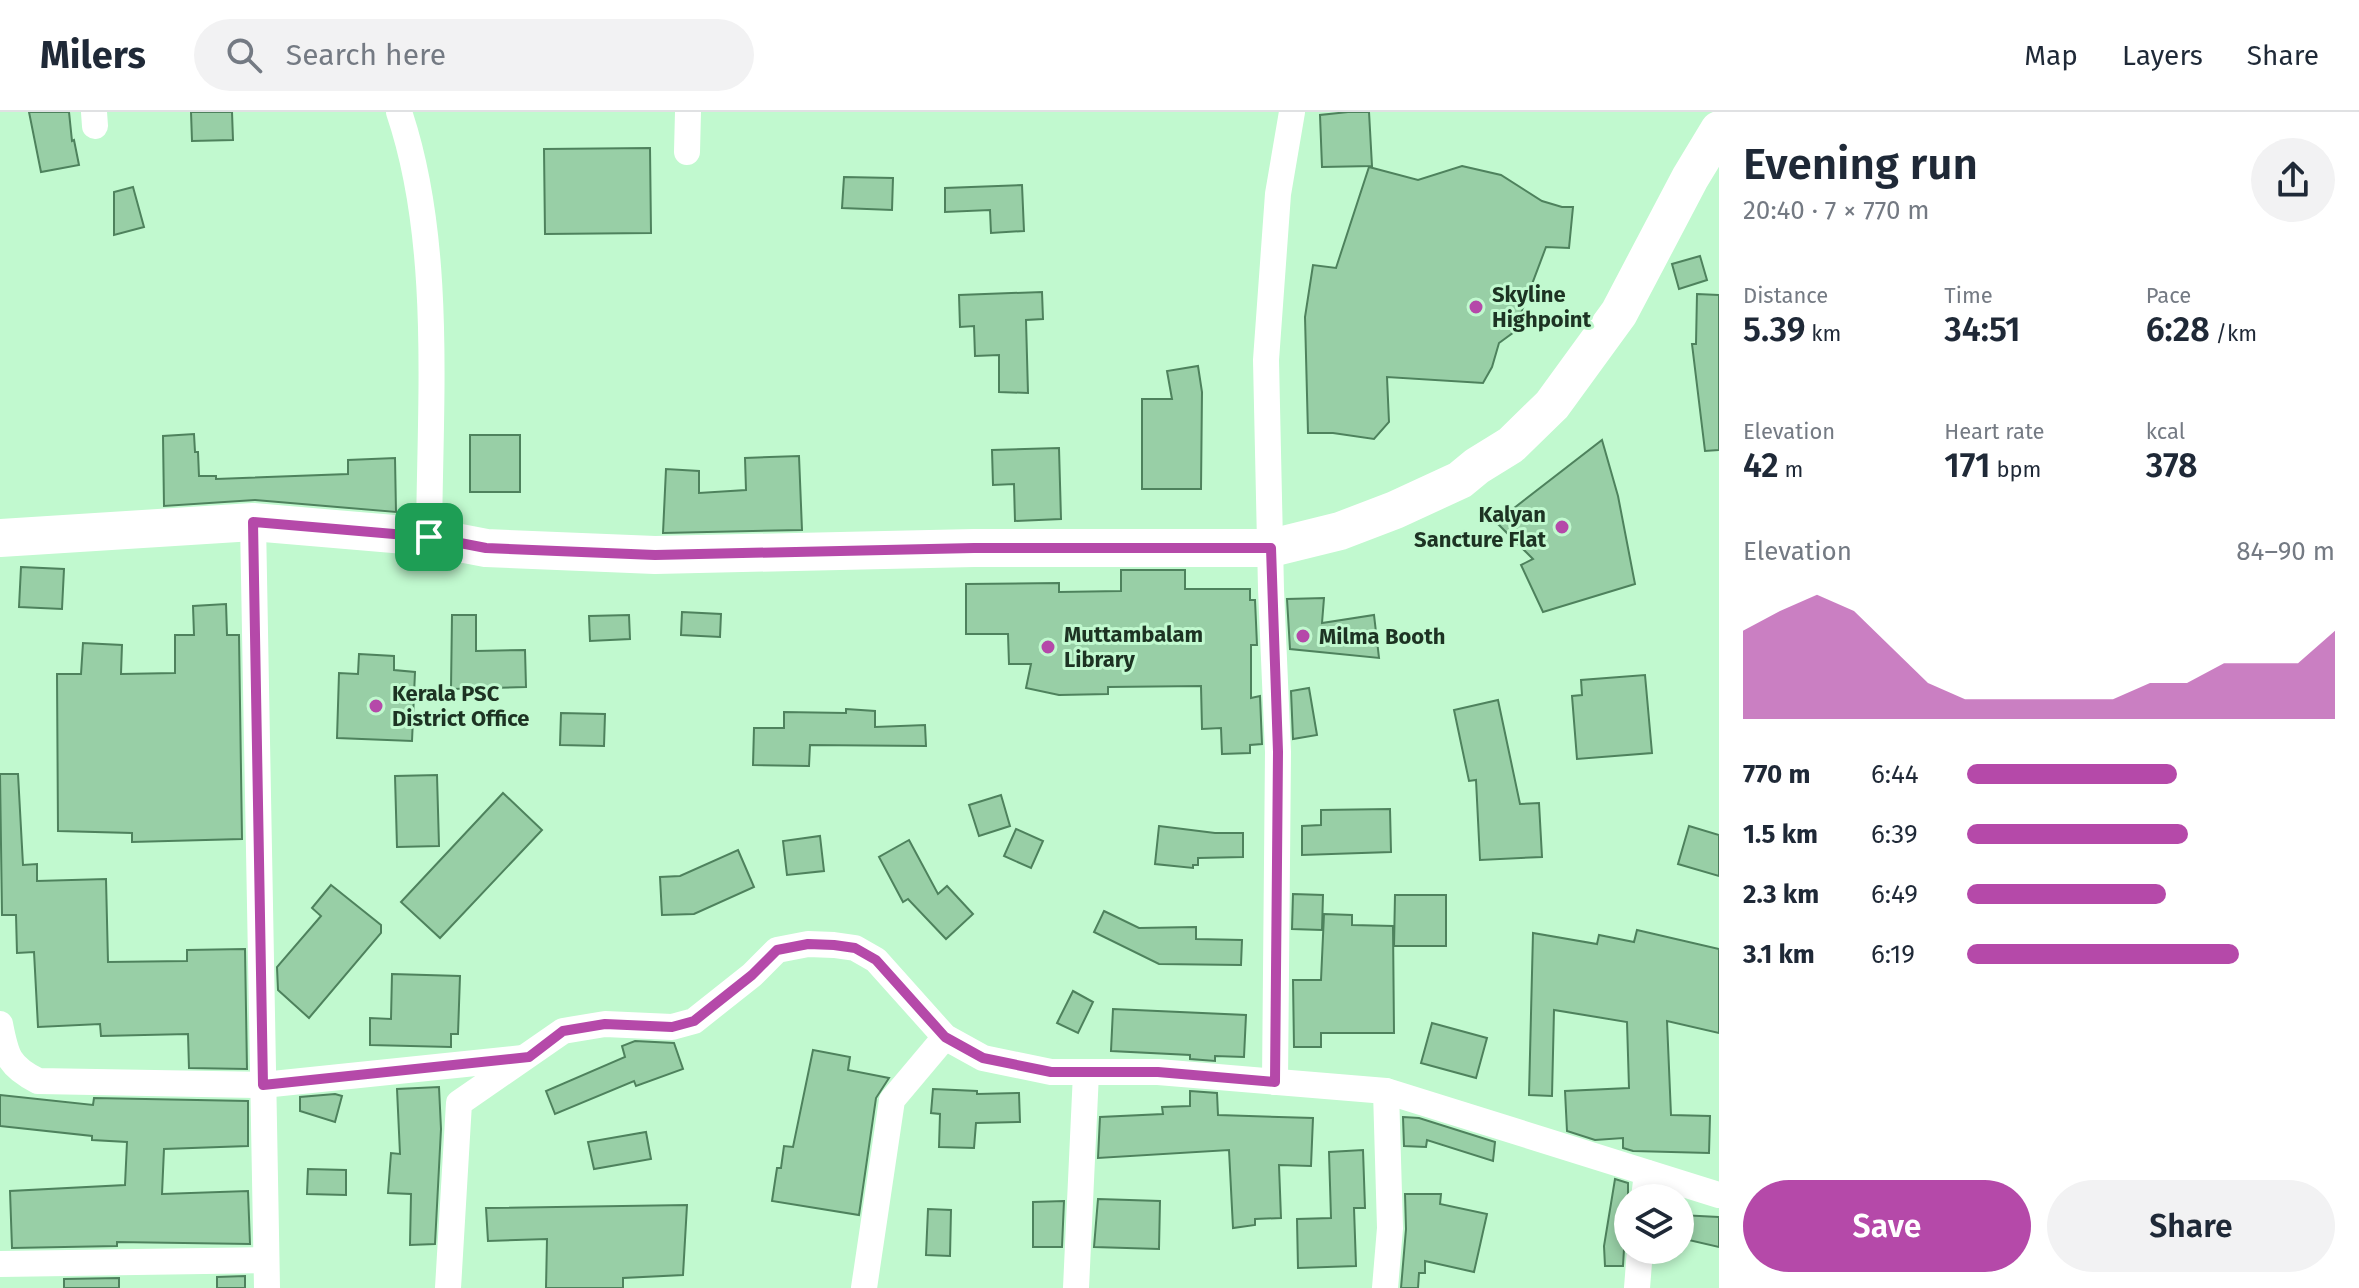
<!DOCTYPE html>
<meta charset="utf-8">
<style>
body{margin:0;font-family:"Fira Sans",sans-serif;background:#f2f2f3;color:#1f2937;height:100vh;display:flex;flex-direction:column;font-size:30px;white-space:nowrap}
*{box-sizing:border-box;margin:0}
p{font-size:26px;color:#747a83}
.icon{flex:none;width:44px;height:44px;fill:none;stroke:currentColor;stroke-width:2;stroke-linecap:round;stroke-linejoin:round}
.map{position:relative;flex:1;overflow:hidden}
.drawer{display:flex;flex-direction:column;background:#fff;width:640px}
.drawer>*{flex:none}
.controls{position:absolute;left:1614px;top:1072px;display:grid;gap:16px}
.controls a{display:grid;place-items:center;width:80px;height:80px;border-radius:50%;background:#fff;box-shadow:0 4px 12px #0003;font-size:40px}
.pin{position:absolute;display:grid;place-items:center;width:68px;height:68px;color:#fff;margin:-34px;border-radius:16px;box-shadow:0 4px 12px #0006}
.round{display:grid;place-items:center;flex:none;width:84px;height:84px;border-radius:42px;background:#f2f2f3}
.head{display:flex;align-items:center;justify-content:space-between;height:136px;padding:0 24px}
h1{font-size:44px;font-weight:600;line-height:60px}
.figures{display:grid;grid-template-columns:repeat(3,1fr);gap:12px;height:136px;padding:8px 24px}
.figures div{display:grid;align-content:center}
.figures b{font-size:34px;font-weight:600}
.figures small{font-size:22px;font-weight:400}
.figures p{font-size:22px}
.chart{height:224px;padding:16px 24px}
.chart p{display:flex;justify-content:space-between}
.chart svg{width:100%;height:144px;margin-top:8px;fill:#b549a9;opacity:.7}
.action{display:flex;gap:16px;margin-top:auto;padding:16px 24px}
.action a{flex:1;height:92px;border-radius:48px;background:#b549a9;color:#fff;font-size:32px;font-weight:600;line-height:92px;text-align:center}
.action a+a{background:#f2f2f3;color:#1f2937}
ul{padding:0 24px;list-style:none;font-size:26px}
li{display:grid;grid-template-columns:128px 96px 1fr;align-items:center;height:60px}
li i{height:20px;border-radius:10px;background:#b549a9}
header{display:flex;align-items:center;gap:48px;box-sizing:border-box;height:112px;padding:0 40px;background:#fff;border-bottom:2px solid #e0e1e3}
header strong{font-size:38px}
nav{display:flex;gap:44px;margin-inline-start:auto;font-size:28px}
.search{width:560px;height:72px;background:#f2f2f3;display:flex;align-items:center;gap:20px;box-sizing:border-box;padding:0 28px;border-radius:44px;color:#747a83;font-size:30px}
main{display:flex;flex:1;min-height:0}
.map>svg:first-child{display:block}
.building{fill:#98cfa6;stroke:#4e825d;stroke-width:2}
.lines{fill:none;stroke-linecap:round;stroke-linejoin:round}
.minor{stroke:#fff;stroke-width:26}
.secondary{stroke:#fff;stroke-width:38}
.route-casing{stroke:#fff;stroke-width:16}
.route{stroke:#b549a9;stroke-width:10}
.poi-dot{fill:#b549a9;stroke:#c1f9cf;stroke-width:3}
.labels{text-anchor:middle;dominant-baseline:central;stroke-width:6;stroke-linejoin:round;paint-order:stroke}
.poi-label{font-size:22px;font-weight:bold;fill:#1d3323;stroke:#c1f9cf;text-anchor:start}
</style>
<header>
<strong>Milers</strong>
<div class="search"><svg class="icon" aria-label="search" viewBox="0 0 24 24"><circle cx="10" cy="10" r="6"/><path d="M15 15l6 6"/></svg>Search here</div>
<nav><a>Map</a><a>Layers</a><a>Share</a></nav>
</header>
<main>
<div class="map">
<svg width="1719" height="1176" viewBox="0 0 1719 1176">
<rect width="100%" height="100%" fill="#c1f9cf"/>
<g class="building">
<path d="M29 0H69L72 29 74 28 79 53 41 60Z"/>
<path d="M191 0H232L233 28 192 29Z"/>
<path d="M1348 0H1369L1372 54 1322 55 1320 3Z"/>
<path d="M650 36 651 121 545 122 544 37Z"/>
<path d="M1462 54 1501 63 1542 89 1562 95H1573L1569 136 1546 135 1514 220 1499 231 1492 255 1483 271 1387 265 1389 310 1374 327 1333 321H1308L1305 205 1313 153 1336 156 1369 55 1418 68Z"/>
<path d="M844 65 893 66 892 98 842 96Z"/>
<path d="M1022 73 1024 119 991 121 990 98 945 100V76Z"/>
<path d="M133 75 144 115 114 123V80Z"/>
<path d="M1700 144 1707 168 1679 177 1672 152Z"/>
<path d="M1042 180 1043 207 1026 208 1028 281 999 280V243L975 244 974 214 960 215 959 183Z"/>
<path d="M1697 182 1719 183V338L1705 339 1692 232H1696Z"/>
<path d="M1198 254 1202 280 1201 377H1142V287H1172L1167 259Z"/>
<path d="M194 322 195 340H198L199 364H216V367L348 362V348L395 346 396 400 255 388 164 394 163 324Z"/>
<rect x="470" y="323" width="50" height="57"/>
<path d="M1602 328 1618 384 1635 472 1543 500 1521 453 1533 447 1496 410Z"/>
<path d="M1059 336 1061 407 1015 409 1014 372 993 373 992 338Z"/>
<path d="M799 344 802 418 663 421 666 357 699 359V381L746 378 745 346Z"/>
<path d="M21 455 64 457 62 497 19 495Z"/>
<path d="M1121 458H1185V477H1250V488H1255L1257 533H1251V586L1260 584 1262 632 1250 633V641L1222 642 1221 616 1202 617 1201 574 1108 575V582L1059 583 1026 576 1031 552H1009L1008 522H966V472L1059 471V480L1121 479Z"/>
<path d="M1324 486 1322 511 1374 503 1379 546 1290 537 1287 487Z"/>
<path d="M226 492 227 523H239L242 727 132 730V721L58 719 57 562H81L83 531 122 533 121 562 175 561V523H194L193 494Z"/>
<path d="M682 500 721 502 720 525 681 523Z"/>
<path d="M452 503H476V539L525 538 526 575 451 577Z"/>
<path d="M629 503 630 527 590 529 589 504Z"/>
<path d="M359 542 394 544V558L415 560 412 629 337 626 339 561 358 562Z"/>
<path d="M1645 563 1652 641 1577 647 1572 584 1582 583 1581 568Z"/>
<path d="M1309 576 1317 623 1293 627 1291 579Z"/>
<path d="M1498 588 1520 692 1539 691 1542 745 1480 748 1476 668 1469 669 1454 598Z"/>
<path d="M846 597 875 599V615L925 613 926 634 810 633 809 654 753 653 754 616H784V600L846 601Z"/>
<path d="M561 601 605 602 604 634 560 633Z"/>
<path d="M0 662H18L23 753 37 752V769L106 767 108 850 187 849V838L245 837 247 957 189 956 188 922 101 924 100 912 38 915 34 840 17 841 16 803H2Z"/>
<path d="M437 663 439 734 397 735 395 664Z"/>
<path d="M503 681 542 718 440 826 401 790Z"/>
<path d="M1001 683 1010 714 979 724 969 693Z"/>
<path d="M1390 697 1391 740 1302 743V714L1321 713V698Z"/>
<path d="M1159 714 1215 721H1243V745L1198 746V753H1193V756L1155 752Z"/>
<path d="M1689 714 1719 723V764L1678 752Z"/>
<path d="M1016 717 1043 729 1031 756 1004 744Z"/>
<path d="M820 724 824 759 787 763 783 729Z"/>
<path d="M909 728 938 782 947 774 973 802 946 827 908 787 903 790 879 745Z"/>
<path d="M738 738 754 775 694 802 662 803 660 765 680 764Z"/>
<path d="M331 773 381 813V821L309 906 278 878 277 855 321 804 312 796Z"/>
<path d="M1293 782 1323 783 1322 818 1292 817Z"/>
<path d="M1395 783H1446V834H1394Z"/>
<path d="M1104 799 1139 816 1196 815V827L1242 828 1241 853 1159 852 1094 820Z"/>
<path d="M1324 802 1352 803V813L1393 814 1394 921H1321V935H1294L1293 868H1321Z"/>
<path d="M1637 818 1719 837V921L1667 909 1671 1003 1710 1004 1709 1041 1633 1039 1623 1036V1026L1595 1028 1567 1019 1565 979 1629 976 1627 910 1554 898 1552 984 1529 983 1533 821 1597 832 1599 823 1634 830Z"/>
<path d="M392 862 460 864 458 922H451V935L370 933V906L391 907Z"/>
<path d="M1073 879 1093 890 1078 921 1057 911Z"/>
<path d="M1113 897 1246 903 1244 945 1215 944V949L1190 947V943L1111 939Z"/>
<path d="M1432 911 1487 926 1476 966 1421 951Z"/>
<path d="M635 929 674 931 683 957 636 974 634 969 555 1002 546 979 625 945 622 934Z"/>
<path d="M813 938 850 945 848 958 889 966 876 986 859 1103 772 1089 777 1056H781L784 1034 793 1035Z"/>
<path d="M439 975 441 1017 435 1132 410 1133 411 1082 388 1081 391 1041 400 1042 397 977Z"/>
<path d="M933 977 977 979V982L1019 981 1020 1010 976 1011 974 1036 939 1035 940 1002 931 1001Z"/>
<path d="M1190 979 1217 981 1218 1003 1313 1006 1311 1054 1279 1053 1281 1106 1255 1107V1113L1233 1116 1229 1038 1098 1046 1100 1005 1163 1002 1162 995 1190 994Z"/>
<path d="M335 982 342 984 335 1010 300 999V985Z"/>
<path d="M0 983 93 993 94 986 248 989V1034L164 1037 162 1082 248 1079 250 1132 117 1130V1134L12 1136 10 1079 125 1073 127 1030 92 1028V1024L0 1014Z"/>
<path d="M1403 1005 1419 1006 1495 1030 1493 1049 1427 1028 1426 1035 1404 1034Z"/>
<path d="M646 1020 651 1047 594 1057 588 1030Z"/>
<path d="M1363 1038 1365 1096H1354L1356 1154 1298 1156 1297 1107 1331 1106 1329 1040Z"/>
<path d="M308 1057 346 1058V1083L307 1082Z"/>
<path d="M1615 1067 1628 1071V1128L1624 1137 1623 1154H1605L1604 1134Z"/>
<path d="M1405 1082H1441L1440 1092 1487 1102 1474 1160 1425 1149V1161H1419L1418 1176H1401L1406 1117Z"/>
<path d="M1098 1087 1160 1089 1159 1137 1094 1135Z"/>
<path d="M1064 1089 1062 1135H1033V1090Z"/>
<path d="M687 1093 683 1163 623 1166V1176H546L547 1127 488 1129 486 1096Z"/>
<path d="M928 1097 951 1098 950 1144 926 1143Z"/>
<path d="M1680 1103 1719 1105V1135L1680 1126Z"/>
<path d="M245 1164V1176H217V1165Z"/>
<path d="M119 1166V1176H64V1167Z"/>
</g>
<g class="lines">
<g class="minor">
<path d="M94 0 95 14"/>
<path d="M399 0C443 130 430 289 429 425"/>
<path d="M687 40 688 0"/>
<path d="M253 410 267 1176"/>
<path d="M0 912C6 943 8 954 38 969L263 973 523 946"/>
<path d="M1275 970 1278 640 1271 477 1266 248 1278 82 1292 0"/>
<path d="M1644 1086 1647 1061"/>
<path d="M0 1152 266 1148"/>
<path d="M448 1176 459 991 563 919 605 912 672 915 694 909 752 863 777 838 808 832 834 833 855 836 876 848 945 925 983 946 1051 960H1158L1386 979 1719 1083"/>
<path d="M864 1176 892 988 945 925"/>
<path d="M1076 1176 1086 961"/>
<path d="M1385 1176 1390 1116 1386 979"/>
<path d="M1637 1176 1640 1138"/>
</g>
<path class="secondary" d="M0 426 253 410 429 425 486 436 655 443 974 436H1271L1340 419 1395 398 1460 368 1477 354 1511 333 1552 293 1619 201 1690 66 1719 18"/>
</g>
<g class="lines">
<defs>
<path id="route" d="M253 410 429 425 486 436 655 443 974 436H1271L1278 640 1275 970 1158 960H1051L983 946 945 925 876 848 855 836 834 833 808 832 777 838 752 863 694 909 672 915 605 912 563 919 529 945 263 973Z"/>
</defs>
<use href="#route" class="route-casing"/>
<use href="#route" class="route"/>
</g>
<g class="poi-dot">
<circle cx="1476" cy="195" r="8"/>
<circle cx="1562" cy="415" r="8"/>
<circle cx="1303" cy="524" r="8"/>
<circle cx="1048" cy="535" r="8"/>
<circle cx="376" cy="594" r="8"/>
</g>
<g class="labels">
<g class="poi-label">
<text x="1492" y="182">Skyline<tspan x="1492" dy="25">Highpoint</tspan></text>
<text x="1546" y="402" text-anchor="end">Kalyan<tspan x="1546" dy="25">Sancture Flat</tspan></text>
<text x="1064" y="522">Muttambalam<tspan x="1064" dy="25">Library</tspan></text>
<text x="1319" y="524">Milma Booth</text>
<text x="392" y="581">Kerala PSC<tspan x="392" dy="25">District Office</tspan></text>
</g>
</g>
</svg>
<div class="controls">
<a><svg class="icon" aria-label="layers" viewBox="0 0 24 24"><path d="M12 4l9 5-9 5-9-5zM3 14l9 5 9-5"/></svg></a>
</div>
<div class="pin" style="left:429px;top:425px;background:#1e9e55"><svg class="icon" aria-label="arrive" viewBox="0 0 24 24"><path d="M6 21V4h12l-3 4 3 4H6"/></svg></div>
</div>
<section class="drawer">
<div class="head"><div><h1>Evening run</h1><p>20:40 · 7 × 770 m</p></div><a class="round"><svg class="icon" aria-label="share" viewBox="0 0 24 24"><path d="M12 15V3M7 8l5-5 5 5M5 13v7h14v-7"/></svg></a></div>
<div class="figures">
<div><p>Distance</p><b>5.39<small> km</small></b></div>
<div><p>Time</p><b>34:51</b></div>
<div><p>Pace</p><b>6:28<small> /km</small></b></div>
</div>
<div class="figures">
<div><p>Elevation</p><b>42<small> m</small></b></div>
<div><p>Heart rate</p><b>171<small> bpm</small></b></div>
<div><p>kcal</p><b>378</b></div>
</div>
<div class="chart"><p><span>Elevation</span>84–90 m</p>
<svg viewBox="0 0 160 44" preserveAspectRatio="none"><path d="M0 44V17L10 11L20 6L30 11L40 22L50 33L60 38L70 38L80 38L90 38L100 38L110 33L120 33L130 27L140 27L150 27L160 17V44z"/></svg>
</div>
<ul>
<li><b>770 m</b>6:44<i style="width:57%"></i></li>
<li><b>1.5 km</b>6:39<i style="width:60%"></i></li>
<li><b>2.3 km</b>6:49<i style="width:54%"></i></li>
<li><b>3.1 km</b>6:19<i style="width:74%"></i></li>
</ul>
<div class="action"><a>Save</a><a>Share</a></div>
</section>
</main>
